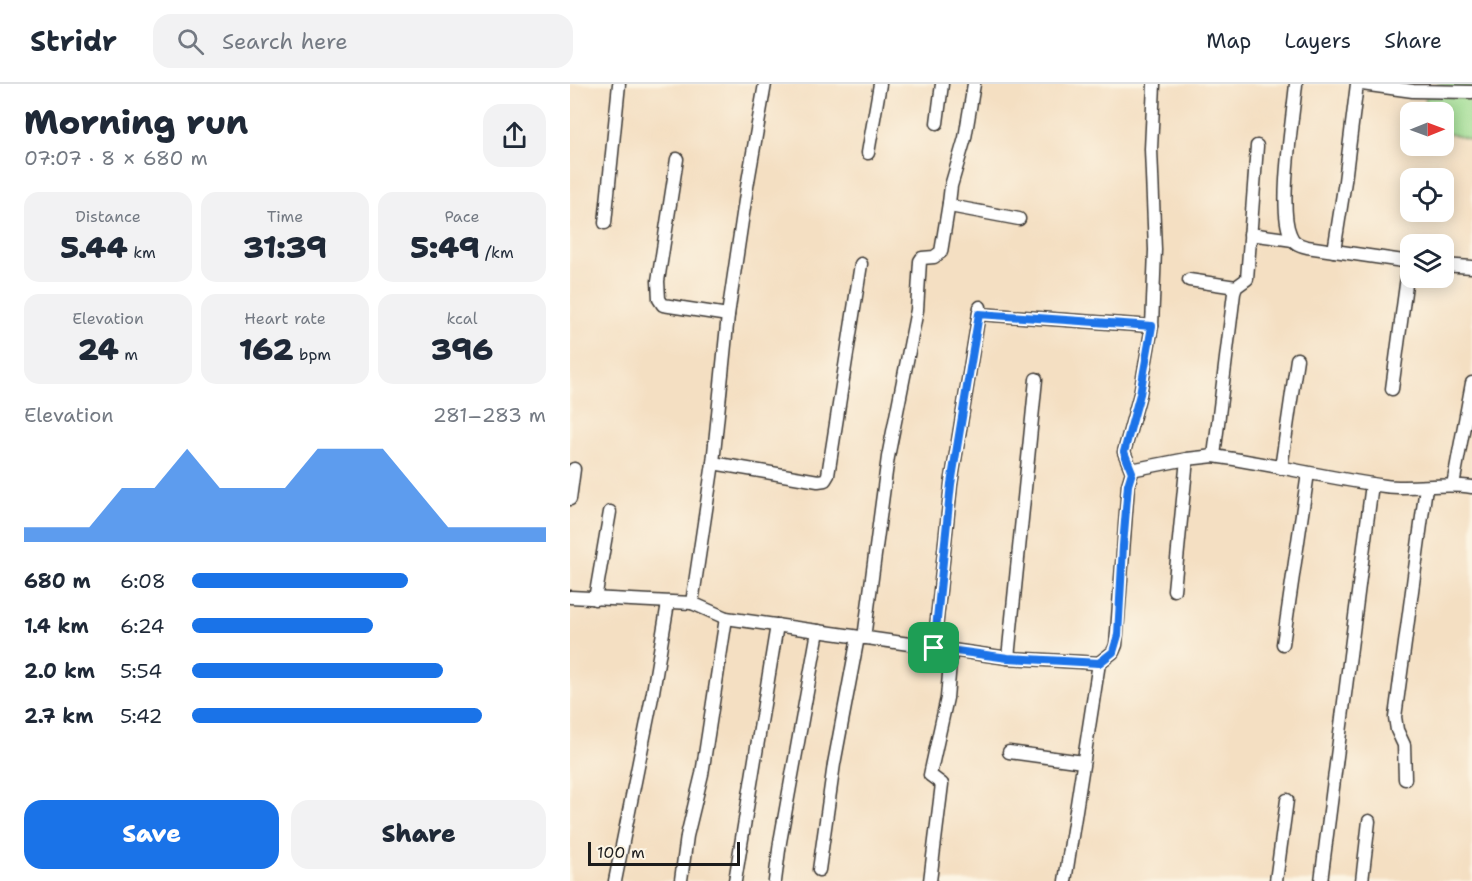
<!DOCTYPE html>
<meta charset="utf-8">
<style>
body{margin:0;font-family:"Shantell Sans",sans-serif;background:#f2f2f3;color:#1f2937;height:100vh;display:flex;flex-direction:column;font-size:22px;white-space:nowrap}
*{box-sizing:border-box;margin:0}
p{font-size:20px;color:#747a83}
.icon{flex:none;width:33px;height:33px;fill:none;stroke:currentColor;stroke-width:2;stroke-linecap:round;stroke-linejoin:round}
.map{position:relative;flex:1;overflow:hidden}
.side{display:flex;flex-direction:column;background:#fff;width:570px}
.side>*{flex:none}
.needle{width:39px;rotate:89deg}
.buttons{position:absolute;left:830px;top:18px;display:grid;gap:12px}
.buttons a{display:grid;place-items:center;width:54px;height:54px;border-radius:12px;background:#fff;box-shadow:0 3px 15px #0003;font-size:30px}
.scale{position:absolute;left:18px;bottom:15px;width:152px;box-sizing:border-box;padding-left:6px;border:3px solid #1c1c1c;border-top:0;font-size:16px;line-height:21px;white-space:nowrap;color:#1c1c1c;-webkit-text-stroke:4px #fcf5e5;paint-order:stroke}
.pin{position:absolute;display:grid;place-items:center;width:51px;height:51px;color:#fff;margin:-26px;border-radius:12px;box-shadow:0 3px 9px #0006}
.round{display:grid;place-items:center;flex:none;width:63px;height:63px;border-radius:18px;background:#f2f2f3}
.headline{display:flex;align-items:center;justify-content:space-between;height:102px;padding:0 24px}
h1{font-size:33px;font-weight:800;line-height:45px}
.figures{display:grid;grid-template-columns:repeat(3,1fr);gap:9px;height:102px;padding:6px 24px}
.figures div{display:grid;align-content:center;border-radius:15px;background:#f2f2f3;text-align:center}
.figures b{font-size:30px;font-weight:800}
.figures small{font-size:16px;font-weight:400}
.figures p{font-size:16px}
.chart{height:168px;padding:12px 24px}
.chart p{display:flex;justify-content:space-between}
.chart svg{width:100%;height:108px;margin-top:6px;fill:#1a73e8;opacity:.7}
.action{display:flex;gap:12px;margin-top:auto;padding:12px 24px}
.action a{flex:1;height:69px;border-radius:18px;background:#1a73e8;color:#fff;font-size:24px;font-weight:800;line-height:69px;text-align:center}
.action a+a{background:#f2f2f3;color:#1f2937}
ul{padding:0 24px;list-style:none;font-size:20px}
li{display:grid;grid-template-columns:96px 72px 1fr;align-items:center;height:45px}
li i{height:15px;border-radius:8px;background:#1a73e8}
header{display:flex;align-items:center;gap:36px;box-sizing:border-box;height:84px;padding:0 30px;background:#fff;border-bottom:2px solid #e0e1e3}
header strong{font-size:28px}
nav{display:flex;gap:33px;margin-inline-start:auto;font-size:21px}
.search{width:420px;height:54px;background:#f2f2f3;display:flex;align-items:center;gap:15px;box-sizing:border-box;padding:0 21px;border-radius:18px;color:#747a83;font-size:22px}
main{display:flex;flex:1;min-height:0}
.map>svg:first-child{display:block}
.green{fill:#9edd93;stroke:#5d7c58;stroke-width:1.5}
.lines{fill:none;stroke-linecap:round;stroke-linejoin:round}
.minor-casing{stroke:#3c3935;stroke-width:15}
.minor{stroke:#fff;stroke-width:12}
.route-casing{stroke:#fff;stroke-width:12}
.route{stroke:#1a73e8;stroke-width:8}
</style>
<header>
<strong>Stridr</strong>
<div class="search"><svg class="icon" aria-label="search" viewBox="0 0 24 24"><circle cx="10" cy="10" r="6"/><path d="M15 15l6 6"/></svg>Search here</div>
<nav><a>Map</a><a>Layers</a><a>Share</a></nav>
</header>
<main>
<section class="side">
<div class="headline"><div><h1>Morning run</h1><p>07:07 · 8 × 680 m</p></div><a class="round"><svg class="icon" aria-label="share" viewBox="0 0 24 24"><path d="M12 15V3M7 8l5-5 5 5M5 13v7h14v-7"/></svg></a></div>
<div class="figures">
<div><p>Distance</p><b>5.44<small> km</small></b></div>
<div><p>Time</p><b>31:39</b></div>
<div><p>Pace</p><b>5:49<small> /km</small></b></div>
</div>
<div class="figures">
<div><p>Elevation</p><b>24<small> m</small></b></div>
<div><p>Heart rate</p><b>162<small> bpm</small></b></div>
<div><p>kcal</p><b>396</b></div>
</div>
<div class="chart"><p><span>Elevation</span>281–283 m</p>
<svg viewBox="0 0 160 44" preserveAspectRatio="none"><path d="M0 44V38L10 38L20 38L30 22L40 22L50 6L60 22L70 22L80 22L90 6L100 6L110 6L120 22L130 38L140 38L150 38L160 38V44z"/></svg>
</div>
<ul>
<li><b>680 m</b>6:08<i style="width:61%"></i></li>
<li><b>1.4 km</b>6:24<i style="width:51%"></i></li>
<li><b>2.0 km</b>5:54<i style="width:71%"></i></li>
<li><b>2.7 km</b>5:42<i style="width:82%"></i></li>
</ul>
<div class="action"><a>Save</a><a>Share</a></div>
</section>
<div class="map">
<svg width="902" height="797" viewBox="0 0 902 797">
<rect width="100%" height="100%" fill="#fcf5e5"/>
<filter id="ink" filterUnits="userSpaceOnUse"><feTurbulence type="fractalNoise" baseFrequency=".0167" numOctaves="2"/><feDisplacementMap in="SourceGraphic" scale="12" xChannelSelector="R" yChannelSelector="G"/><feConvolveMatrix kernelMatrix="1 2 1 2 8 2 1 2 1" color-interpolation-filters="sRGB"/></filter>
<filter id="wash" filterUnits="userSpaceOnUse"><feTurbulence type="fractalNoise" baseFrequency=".008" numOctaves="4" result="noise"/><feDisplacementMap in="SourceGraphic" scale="24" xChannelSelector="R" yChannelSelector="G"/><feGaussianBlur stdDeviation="1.35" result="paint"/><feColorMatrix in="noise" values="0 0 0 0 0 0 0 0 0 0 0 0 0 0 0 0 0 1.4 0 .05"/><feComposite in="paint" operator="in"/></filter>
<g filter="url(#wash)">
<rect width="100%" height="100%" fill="#f4dfc2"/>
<path class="green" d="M869 0H902V56L873 48V28H855L856 8Z"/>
</g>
<g filter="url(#ink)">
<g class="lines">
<defs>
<g id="minor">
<path d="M195 0 177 103 158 231 143 379 122 519 156 534 438 574 529 579 543 568 546 561 558 401 562 388 566 385 617 375 644 372C701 380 758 394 815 402 844 406 873 398 902 403"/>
<path d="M404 0 395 54 381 102 379 119 385 123 449 135"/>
<path d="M726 0C723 33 708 123 720 150 723 159 729 161 737 163L840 178"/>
<path d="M792 0 843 7 902 8"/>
<path d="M367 39 372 0"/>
<path d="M298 69 310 0"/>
<path d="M107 75 88 197 89 215 93 221 158 231"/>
<path d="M35 139 49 0"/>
<path d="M680 150 723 156"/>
<path d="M764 167 775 97 787 0"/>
<path d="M873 181 902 183"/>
<path d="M619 196 666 203"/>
<path d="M409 230 582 242"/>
<path d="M822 305 839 178"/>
<path d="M644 372 664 209 666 203 677 195 687 62"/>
<path d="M143 379 248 397 255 396 258 391 291 180"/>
<path d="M711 384 727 275"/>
<path d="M562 388 554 368 570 310 582 242 585 166 581 65 584 0"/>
<path d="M883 401 902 299"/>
<path d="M0 415 4 385"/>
<path d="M604 506 617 375"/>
<path d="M0 513 122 519"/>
<path d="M25 515 40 428"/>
<path d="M294 554 318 373 347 226 350 177 352 174 364 173 371 168 379 119"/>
<path d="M713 560 738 389"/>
<path d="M364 564 381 400 410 223"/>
<path d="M438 574 466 295"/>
<path d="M439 668 513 678"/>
<path d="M835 695 834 661 827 646 825 633 856 403"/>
<path d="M249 786 264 680 288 553"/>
<path d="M111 796 117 752 132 690 156 534"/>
<path d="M45 797 83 608 98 519"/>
<path d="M165 797 207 541"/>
<path d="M205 797 210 758 248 547"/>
<path d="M360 797 372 700 360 691 377 614 381 567"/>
<path d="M495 797 529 579"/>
<path d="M706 797 717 716"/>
<path d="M751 797 802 400"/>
<path d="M792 797 799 737"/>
</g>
</defs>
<use href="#minor" class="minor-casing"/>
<use href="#minor" class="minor"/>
</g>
</g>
<g class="lines" filter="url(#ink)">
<defs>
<path id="route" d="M409 230 582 242 570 310 554 368 562 388 558 401 553 462 548 551 543 568 529 579 438 574 364 564 381 400Z"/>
</defs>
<use href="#route" class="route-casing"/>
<use href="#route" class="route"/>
</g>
</svg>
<div class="buttons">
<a><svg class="needle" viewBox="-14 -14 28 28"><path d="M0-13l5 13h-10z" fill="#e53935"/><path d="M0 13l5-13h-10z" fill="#747a83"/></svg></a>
<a><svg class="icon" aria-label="locate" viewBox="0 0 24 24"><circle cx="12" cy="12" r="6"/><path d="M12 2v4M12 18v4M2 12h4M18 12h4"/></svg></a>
<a><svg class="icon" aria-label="layers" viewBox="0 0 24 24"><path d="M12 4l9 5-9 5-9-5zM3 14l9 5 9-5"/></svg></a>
</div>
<div class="scale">100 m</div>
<div class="pin" style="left:364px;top:564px;background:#1e9e55"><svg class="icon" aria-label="arrive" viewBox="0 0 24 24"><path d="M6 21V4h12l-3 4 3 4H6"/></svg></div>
</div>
</main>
